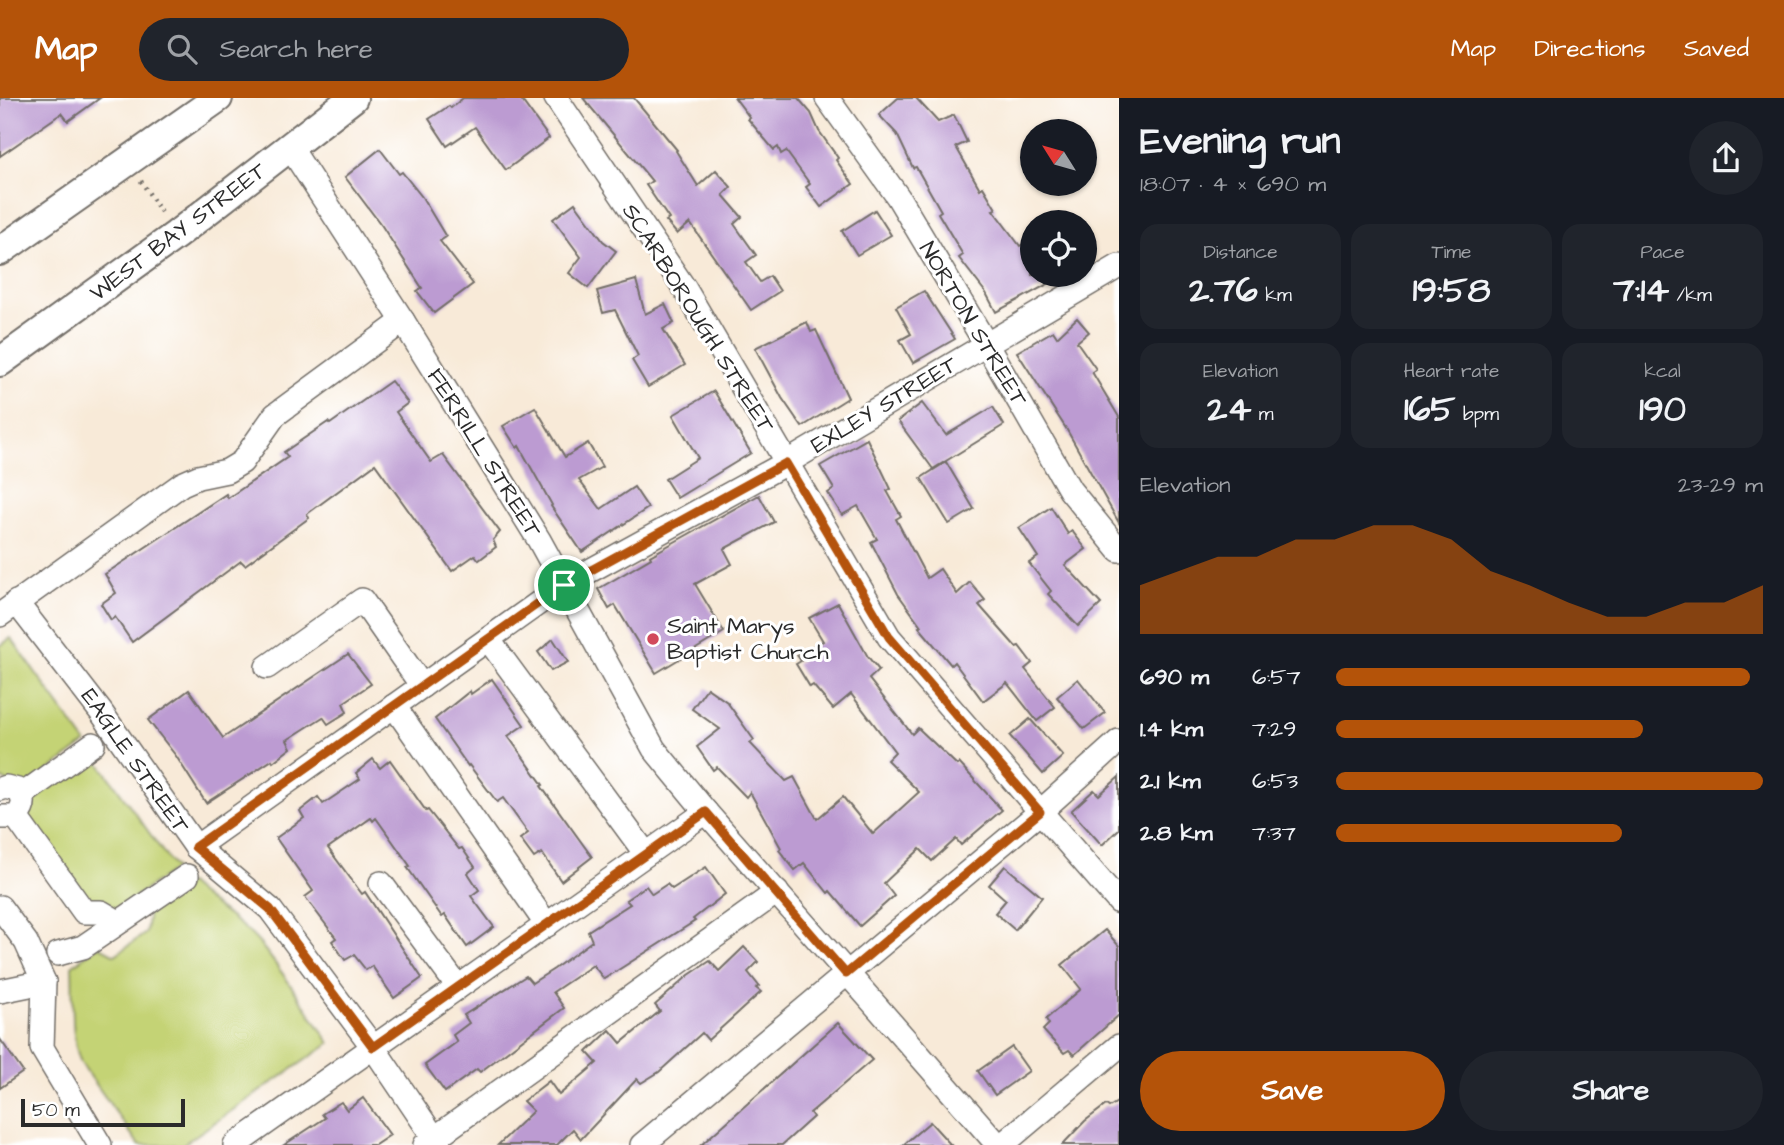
<!DOCTYPE html>
<meta charset="utf-8">
<style>
body{margin:0;font-family:"Architects Daughter",sans-serif;background:#20242c;color:#f1f3f6;height:100vh;display:flex;flex-direction:column;font-size:26px;white-space:nowrap}
*{box-sizing:border-box;margin:0}
p{font-size:23px;color:#9ea1a6}
.icon{flex:none;width:38px;height:38px;fill:none;stroke:currentColor;stroke-width:2;stroke-linecap:round;stroke-linejoin:round}
.map{position:relative;flex:1;overflow:hidden}
.drawer{display:flex;flex-direction:column;background:#171b24;width:665px}
.drawer>*{flex:none}
.needle{width:46px;rotate:307deg}
.tools{position:absolute;left:1020px;top:21px;display:grid;gap:14px}
.tools a{display:grid;place-items:center;width:77px;height:77px;border-radius:50%;background:#171b24;box-shadow:0 2px 5px #0004;font-size:35px}
.scale{position:absolute;left:21px;bottom:18px;width:164px;box-sizing:border-box;padding-left:7px;border:4px solid #2b2b2b;border-top:0;font-size:19px;line-height:24px;white-space:nowrap;color:#2b2b2b;-webkit-text-stroke:5px #fff;paint-order:stroke}
.pin{position:absolute;display:grid;place-items:center;width:60px;height:60px;color:#fff;margin:-30px;border:4px solid #fff;border-radius:50%;box-shadow:0 2px 7px #0007}
.round{display:grid;place-items:center;flex:none;width:74px;height:74px;border-radius:37px;background:#20242c}
.overview{display:flex;align-items:center;justify-content:space-between;height:119px;padding:0 21px}
h1{font-size:38px;font-weight:700;line-height:52px}
.metrics{display:grid;grid-template-columns:repeat(3,1fr);gap:10px;height:119px;padding:7px 21px}
.metrics div{display:grid;align-content:center;border-radius:18px;background:#20242c;text-align:center}
.metrics b{font-size:35px;font-weight:700}
.metrics small{font-size:19px;font-weight:400}
.metrics p{font-size:19px}
.chart{height:196px;padding:14px 21px}
.chart p{display:flex;justify-content:space-between}
.chart svg{width:100%;height:126px;margin-top:7px;fill:#b45309;opacity:.7}
.primary-button{display:flex;gap:14px;margin-top:auto;padding:14px 21px}
.primary-button a{flex:1;height:80px;border-radius:42px;background:#b45309;color:#fff;font-size:28px;font-weight:700;line-height:80px;text-align:center}
.primary-button a+a{background:#20242c;color:#f1f3f6}
ul{padding:0 21px;list-style:none;font-size:23px}
li{display:grid;grid-template-columns:112px 84px 1fr;align-items:center;height:52px}
li i{height:18px;border-radius:9px;background:#b45309}
header{display:flex;align-items:center;gap:42px;box-sizing:border-box;height:98px;padding:0 35px;background:#b45309;color:#fff}
header strong{font-size:33px}
nav{display:flex;gap:38px;margin-inline-start:auto;font-size:24px}
.search{width:490px;height:63px;background:#20242c;display:flex;align-items:center;gap:18px;box-sizing:border-box;padding:0 24px;border-radius:38px;color:#9ea1a6;font-size:26px}
main{display:flex;flex:1;min-height:0}
.map>svg:first-child{display:block}
.green{fill:#c4d375;stroke:#787f50;stroke-width:2}
.building{fill:#bc9bd2}
.lines{fill:none;stroke-linecap:round;stroke-linejoin:round}
.minor-casing{stroke:#736e68;stroke-width:26}
.major-casing{stroke:#736e68;stroke-width:32}
.path{stroke:#736e68;stroke-width:4.5;stroke-dasharray:2 5;stroke-linecap:butt}
.minor{stroke:#fff;stroke-width:23}
.major{stroke:#fff;stroke-width:28}
.route-casing{stroke:#fff;stroke-width:14}
.route{stroke:#b45309;stroke-width:9}
.poi-dot{fill:#d1495b;stroke:#fff;stroke-width:2.5}
.labels{text-anchor:middle;dominant-baseline:central;stroke-width:6;stroke-linejoin:round;paint-order:stroke}
.street-label{font-size:23px;fill:#2b2b2b;stroke:#fff}
.poi-label{font-size:23px;fill:#2b2b2b;stroke:#fff;text-anchor:start}
</style>
<header>
<strong>Map</strong>
<div class="search"><svg class="icon" aria-label="search" viewBox="0 0 24 24"><circle cx="10" cy="10" r="6"/><path d="M15 15l6 6"/></svg>Search here</div>
<nav><a>Map</a><a>Directions</a><a>Saved</a></nav>
</header>
<main>
<div class="map">
<svg width="1119" height="1047" viewBox="0 0 1119 1047">
<rect width="100%" height="100%" fill="#fff"/>
<filter id="ink" filterUnits="userSpaceOnUse"><feTurbulence type="fractalNoise" baseFrequency=".0143" numOctaves="2"/><feDisplacementMap in="SourceGraphic" scale="14" xChannelSelector="R" yChannelSelector="G"/><feConvolveMatrix kernelMatrix="1 2 1 2 8 2 1 2 1" color-interpolation-filters="sRGB"/></filter>
<filter id="wash" filterUnits="userSpaceOnUse"><feTurbulence type="fractalNoise" baseFrequency=".00686" numOctaves="4" result="noise"/><feDisplacementMap in="SourceGraphic" scale="28" xChannelSelector="R" yChannelSelector="G"/><feGaussianBlur stdDeviation="1.57" result="paint"/><feColorMatrix in="noise" values="0 0 0 0 0 0 0 0 0 0 0 0 0 0 0 0 0 1.4 0 .05"/><feComposite in="paint" operator="in"/></filter>
<g filter="url(#wash)">
<rect width="100%" height="100%" fill="#f8ead8"/>
<g class="green">
<path d="M11 540 86 645 22 692 0 680V548Z"/>
<path d="M91 653 175 771 113 814 91 809 25 716 28 707Z"/>
<path d="M188 786C210 808 240 822 260 846 285 876 307 912 330 945L182 1047H139L81 965C69 936 74 900 72 868L98 848 115 857 146 835 149 812Z"/>
</g>
<g id="blocks">
<g class="building">
<path d="M0 0H100L68 23 62 15 0 58Z"/>
<path d="M463 0H520L549 40 506 72 475 29 447 48 429 21 449 8 451 10Z"/>
<path d="M583 0H634L677 52 676 53 698 88 716 72 731 89 723 97 742 119 734 126 756 157 746 164 760 184 770 178 780 193 751 212 690 125 677 136 666 123 669 121 646 87 652 83Z"/>
<path d="M735 0H798L811 15 819 33 838 60 836 62 853 86 821 109 806 89 810 86 786 53 781 56 778 49 774 52 748 21 750 20Z"/>
<path d="M898 0H916L938 24 954 17 967 44 956 49 980 91 983 89 996 111 993 112 1020 148 1032 140V177H1041L1048 186 996 214 986 195 959 160 963 157 938 115 941 113 916 69 913 70 897 36 879 17Z"/>
<path d="M380 51 399 76 402 74 422 99 446 139 440 143 473 186 434 215 417 193 422 190 382 128 345 79Z"/>
<path d="M575 105 603 143 616 153 588 190 569 175 581 159 553 121Z"/>
<path d="M875 112 891 137 857 157 842 133Z"/>
<path d="M636 182 645 216 665 206 674 225 663 231 685 267 648 289 632 262 638 258 615 212 603 215 597 193Z"/>
<path d="M924 193 955 241 913 265 900 242 911 236 896 209Z"/>
<path d="M1077 220 1089 234 1077 244 1096 271 1092 274 1119 319V425L1067 332 1017 254 1053 233 1057 239Z"/>
<path d="M807 224 811 234 816 232 848 300 802 329 782 300 755 250Z"/>
<path d="M391 283 408 305 396 314 431 364 443 357 500 434 493 442 496 449 479 462 475 457 452 473 375 366 307 416 309 420 245 467 241 463 132 544 115 519 111 522 101 506 116 495 105 476 226 396 228 400 288 359 284 354 328 324 330 326Z"/>
<path d="M714 293 751 355 677 400 665 381 698 360 673 317Z"/>
<path d="M922 305 946 337 993 309 1004 327 933 371 898 323Z"/>
<path d="M535 309 565 359 588 345 602 369 579 382 601 411 634 389 648 410 582 454 551 408 552 407 519 348 517 350 503 328Z"/>
<path d="M867 341 891 391 887 393 901 418 896 421 927 480 940 471 957 496 970 484 985 502 979 507 1016 549 1019 548 1032 565 1025 571 1055 609 1037 623 1007 585 983 603 954 564 951 567 919 529 921 528 898 496 871 444 877 441 858 408 842 417 828 395 834 391 820 368Z"/>
<path d="M946 364 974 411 949 426 921 380Z"/>
<path d="M759 397 774 424 724 451 732 466 695 486 724 534 656 575 615 507 609 511 598 491 651 460 650 458 671 446Z"/>
<path d="M1051 409 1068 436 1072 433 1086 451 1065 467 1101 506 1078 528 1048 496 1051 493 1029 465 1038 459 1019 430Z"/>
<path d="M838 505 868 559 879 572 869 581 912 636 918 630 957 667 959 665 1002 712 961 747 956 741 932 763 920 751 884 785 894 798 860 828 830 793 828 795 804 765 795 772 779 752 781 750 750 694 746 699 717 669 713 672 697 649 720 631 692 611 707 590 727 604 754 642 750 645 786 683 794 679 817 721 843 699 873 736 919 694 887 662 895 654 851 596 833 611 813 587 810 589 796 566 801 563 797 557 823 543 809 520Z"/>
<path d="M553 541 568 564 551 573 538 554Z"/>
<path d="M348 556 371 586 343 605 347 614 328 626 323 619 287 642 291 650 273 664 272 662 206 705 176 658 148 622 189 592 223 640Z"/>
<path d="M492 581 524 627 508 638 543 687 541 688 592 759 561 783 542 755 534 760 520 741 528 735 503 700 497 704 469 667 468 668 435 621 470 593 471 596Z"/>
<path d="M1078 581 1105 615 1084 631 1057 599Z"/>
<path d="M1030 621 1063 658 1043 676 1010 638Z"/>
<path d="M373 661 380 670 390 662 426 713 428 712 459 751 462 750 475 769 468 775 479 792 471 798 494 829 467 849 445 817 442 819 407 769 410 768 376 720 373 723 371 720 328 750 362 796 365 794 422 880 394 900 372 868 366 872 354 857 345 862 332 843 336 840 305 799 313 793 276 740 304 720 300 713 318 699 323 706 360 681 356 675Z"/>
<path d="M1119 679V731L1102 747 1071 713 1094 692 1099 697Z"/>
<path d="M1005 768 1042 799 1015 832 995 815 1006 802 989 787Z"/>
<path d="M706 769 725 796 693 821 695 823 604 881 593 867 553 894 564 910 480 974 477 971 445 994 425 967 457 944 453 937 469 925 464 917 526 878 532 885 554 871 592 843 588 833 630 806 626 802 646 788 652 796 667 786 672 791Z"/>
<path d="M1105 832 1119 848V917L1074 957 1069 952 1064 955 1043 932 1049 926 1046 921 1081 891 1062 867Z"/>
<path d="M744 849 758 864 748 874 759 888 756 890 761 894 708 942 702 935 659 974 641 985 637 981 581 1041 573 1031 557 1047H498L533 1013 523 1003 549 983 559 997 597 965 587 954 610 932 621 945 660 913 655 907 689 877 710 863 719 873Z"/>
<path d="M838 925 872 962 810 1015 813 1019 782 1047H701Z"/>
<path d="M0 941 23 974 0 990Z"/>
<path d="M1012 949 1029 973 995 997 978 973Z"/>
<path d="M363 1000 390 1037 375 1047H284L325 1020 322 1016 341 1004 347 1012Z"/>
<path d="M1119 1003V1047H1062L1085 1023 1106 1007 1109 1009Z"/>
<path d="M930 1024 951 1047H903Z"/>
</g>
</g>
</g>
<g filter="url(#ink)">
<use href="#blocks" fill-opacity="0" stroke="#736e68" stroke-width="2"/>
<g class="lines">
<defs>
<g id="minor">
<path d="M556 0 685 191 889 539 1119 804"/>
<path d="M827 0 898 99 986 246 1070 392 1119 452"/>
<path d="M290 49 403 223 539 442 654 651 706 714 998 1047"/>
<path d="M16 504 101 614 196 749 270 811 373 949 439 1047"/>
<path d="M0 517 182 386 198 379 227 373 242 364 275 317 403 223"/>
<path d="M488 541 646 756"/>
<path d="M267 569 362 502 422 588"/>
<path d="M394 608 547 827"/>
<path d="M0 691 6 689 18 692C26 702 24 710 16 719H0"/>
<path d="M22 697 93 646"/>
<path d="M16 719 84 814H101L118 824"/>
<path d="M196 749 564 487 786 365 1119 168"/>
<path d="M381 785 458 889"/>
<path d="M0 809 26 844 44 884 42 950 100 1047"/>
<path d="M58 856 83 849 187 778"/>
<path d="M0 893 44 884"/>
<path d="M235 1047 706 714"/>
<path d="M425 1047 777 794"/>
<path d="M642 1047 1040 714 1119 643"/>
<path d="M1002 1047 1119 948"/>
</g>
<g id="major">
<path d="M0 153 218 0"/>
<path d="M0 264 176 137 353 0"/>
</g>
</defs>
<use href="#minor" class="minor-casing"/>
<use href="#major" class="major-casing"/>
<path class="path" d="M141 83 163 117"/>
<use href="#minor" class="minor"/>
<use href="#major" class="major"/>
</g>
</g>
<g class="lines" filter="url(#ink)">
<defs>
<path id="route" d="M786 365 889 539 1040 714 846 876 706 714 373 949 270 811 195 749 564 487Z"/>
</defs>
<use href="#route" class="route-casing"/>
<use href="#route" class="route"/>
</g>
<circle class="poi-dot" cx="653" cy="541" r="7"/>
<g class="labels">
<g class="street-label">
<text transform="translate(178 134) rotate(-37)">WEST BAY STREET</text>
<text transform="translate(698 220) rotate(58)">SCARBOROUGH STREET</text>
<text transform="translate(973 226) rotate(59)">NORTON STREET</text>
<text transform="translate(884 307) rotate(-31)">EXLEY STREET</text>
<text transform="translate(484 355) rotate(58)">FERRILL STREET</text>
<text transform="translate(135 663) rotate(55)">EAGLE STREET</text>
</g>
<g class="poi-label">
<text x="667" y="528">Saint Marys<tspan x="667" dy="26">Baptist Church</tspan></text>
</g>
</g>
</svg>
<div class="tools">
<a><svg class="needle" viewBox="-14 -14 28 28"><path d="M0-13l5 13h-10z" fill="#e53935"/><path d="M0 13l5-13h-10z" fill="#9ea1a6"/></svg></a>
<a><svg class="icon" aria-label="locate" viewBox="0 0 24 24"><circle cx="12" cy="12" r="6"/><path d="M12 2v4M12 18v4M2 12h4M18 12h4"/></svg></a>
</div>
<div class="scale">50 m</div>
<div class="pin" style="left:564px;top:487px;background:#1e9e55"><svg class="icon" aria-label="arrive" viewBox="0 0 24 24"><path d="M6 21V4h12l-3 4 3 4H6"/></svg></div>
</div>
<section class="drawer">
<div class="overview"><div><h1>Evening run</h1><p>18:07 · 4 × 690 m</p></div><a class="round"><svg class="icon" aria-label="share" viewBox="0 0 24 24"><path d="M12 15V3M7 8l5-5 5 5M5 13v7h14v-7"/></svg></a></div>
<div class="metrics">
<div><p>Distance</p><b>2.76<small> km</small></b></div>
<div><p>Time</p><b>19:58</b></div>
<div><p>Pace</p><b>7:14<small> /km</small></b></div>
</div>
<div class="metrics">
<div><p>Elevation</p><b>24<small> m</small></b></div>
<div><p>Heart rate</p><b>165<small> bpm</small></b></div>
<div><p>kcal</p><b>190</b></div>
</div>
<div class="chart"><p><span>Elevation</span>23–29 m</p>
<svg viewBox="0 0 160 44" preserveAspectRatio="none"><path d="M0 44V27L10 22L20 17L30 17L40 11L50 11L60 6L70 6L80 11L90 22L100 27L110 33L120 38L130 38L140 33L150 33L160 27V44z"/></svg>
</div>
<ul>
<li><b>690 m</b>6:57<i style="width:97%"></i></li>
<li><b>1.4 km</b>7:29<i style="width:72%"></i></li>
<li><b>2.1 km</b>6:53<i style="width:100%"></i></li>
<li><b>2.8 km</b>7:37<i style="width:67%"></i></li>
</ul>
<div class="primary-button"><a>Save</a><a>Share</a></div>
</section>
</main>
